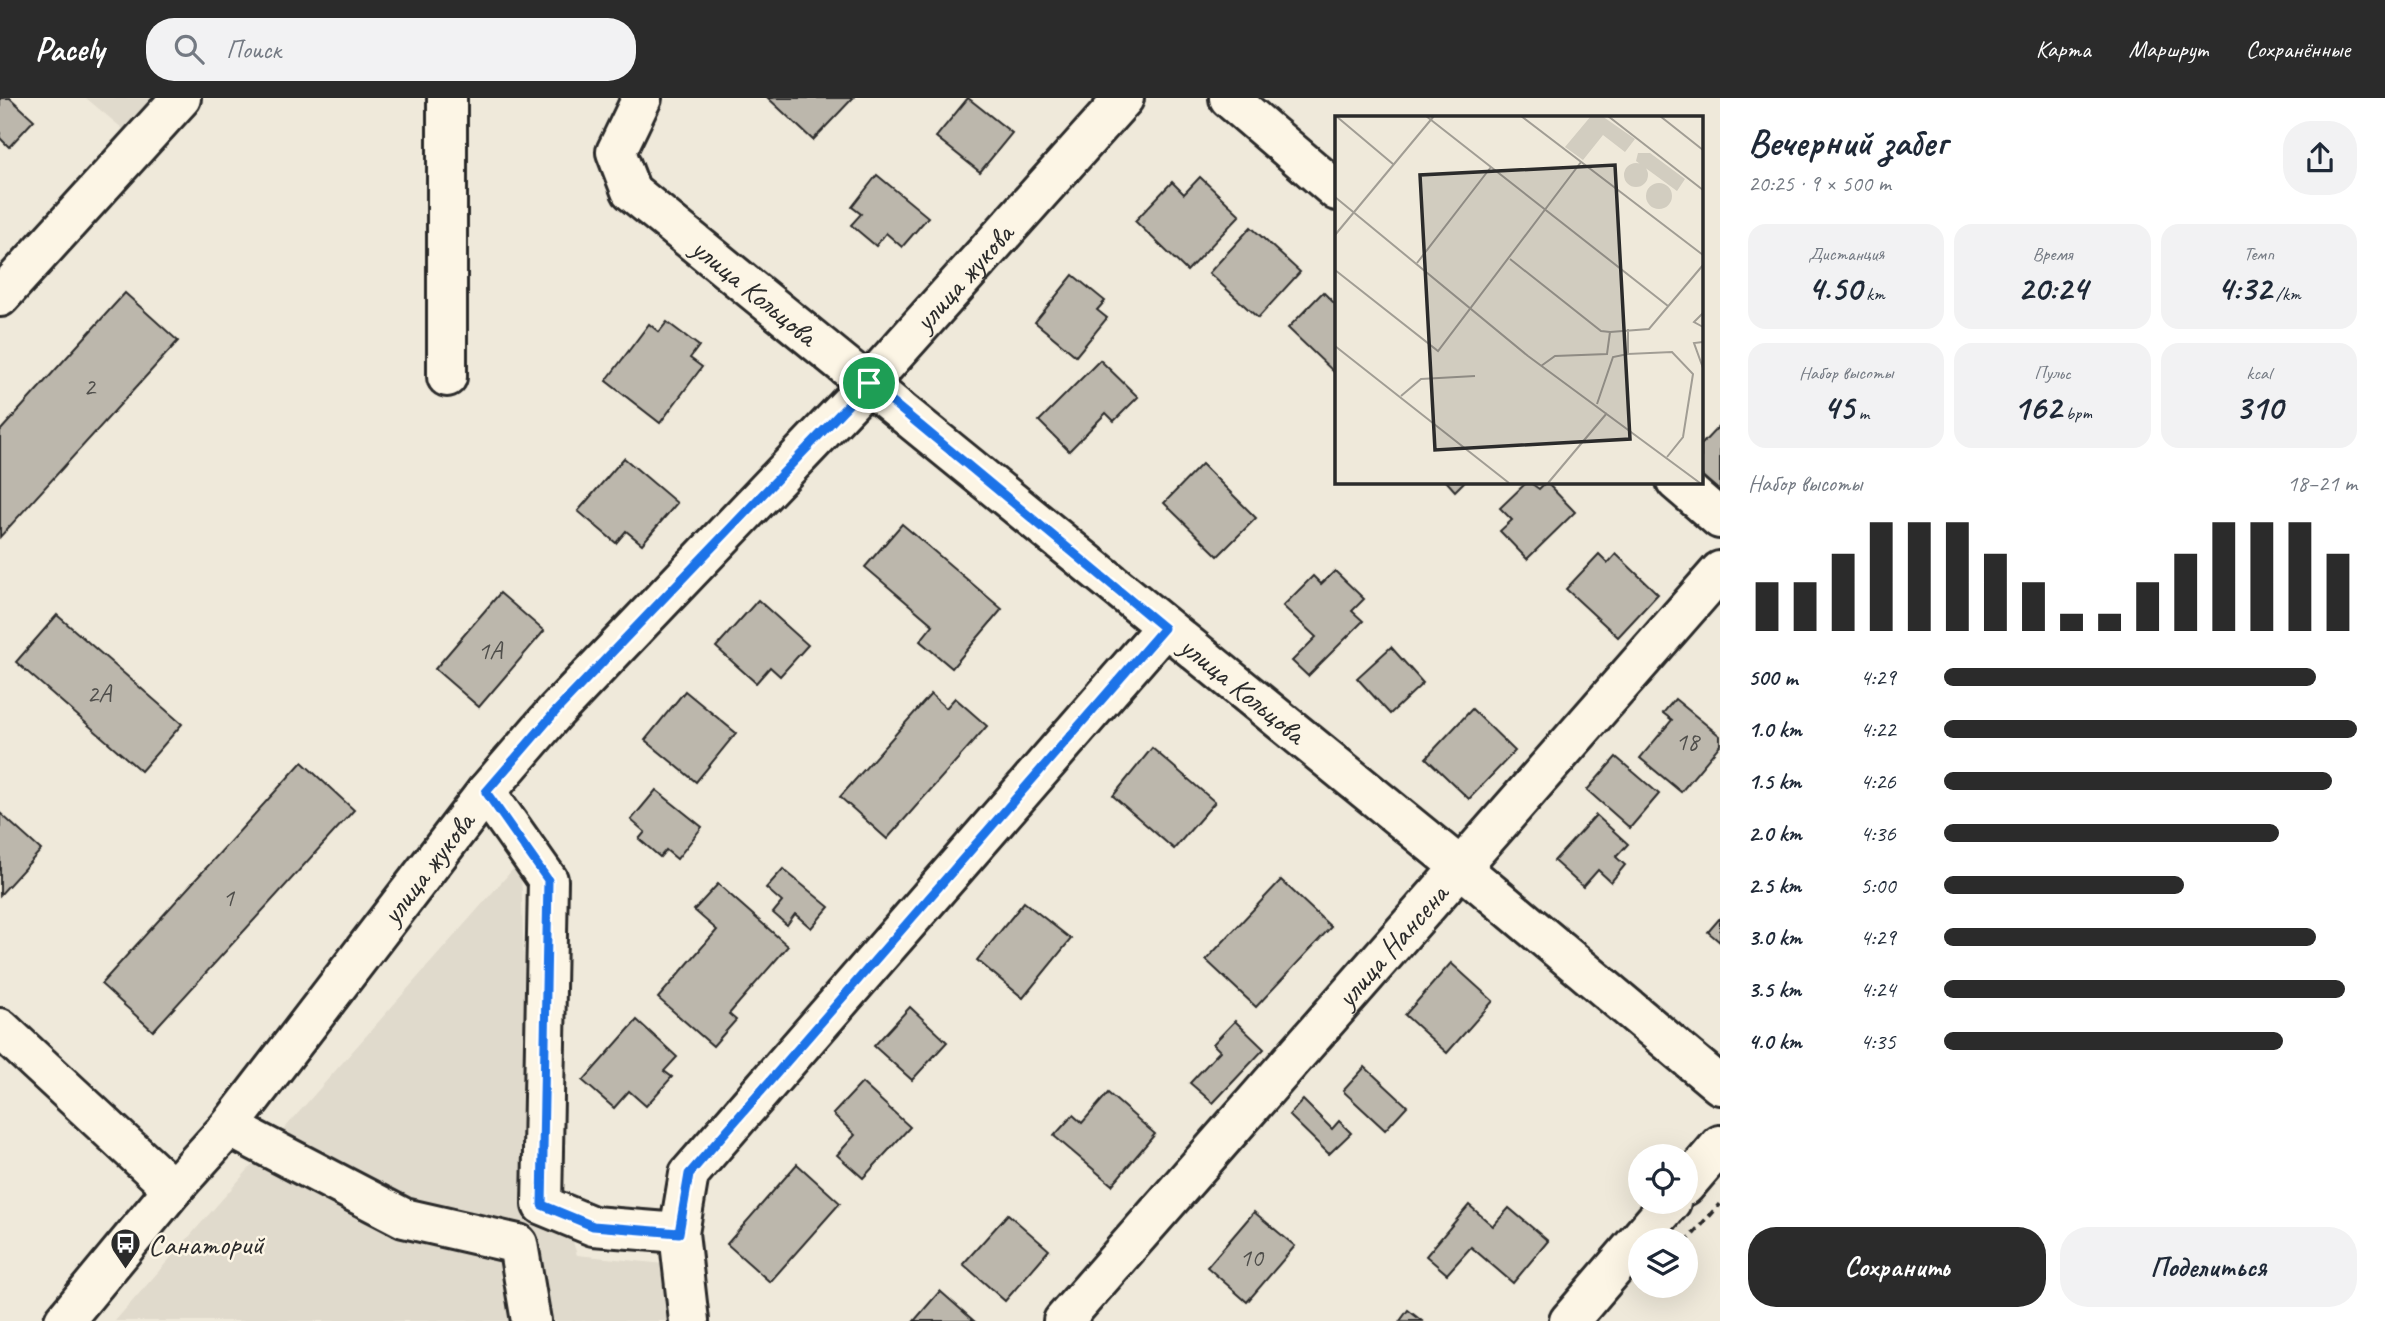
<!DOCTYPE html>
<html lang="ru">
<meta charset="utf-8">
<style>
body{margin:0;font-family:Caveat,sans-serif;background:#f2f2f3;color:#1f2937;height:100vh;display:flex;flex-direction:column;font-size:26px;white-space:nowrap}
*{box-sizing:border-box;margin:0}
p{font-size:23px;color:#747a83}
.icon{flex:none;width:38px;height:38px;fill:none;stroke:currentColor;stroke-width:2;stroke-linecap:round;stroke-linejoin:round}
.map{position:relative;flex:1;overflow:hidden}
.drawer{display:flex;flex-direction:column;background:#fff;width:665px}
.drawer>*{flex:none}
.controls{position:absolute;left:1628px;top:1046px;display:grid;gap:14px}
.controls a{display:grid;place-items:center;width:70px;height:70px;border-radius:50%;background:#fff;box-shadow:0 7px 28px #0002;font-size:35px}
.pin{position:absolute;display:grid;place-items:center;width:60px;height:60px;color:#fff;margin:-30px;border:4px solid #fff;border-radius:50%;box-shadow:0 2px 7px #0007}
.round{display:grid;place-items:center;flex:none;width:74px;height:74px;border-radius:28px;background:#f2f2f3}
.headline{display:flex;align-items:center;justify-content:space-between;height:119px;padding:0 28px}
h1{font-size:38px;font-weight:800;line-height:52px}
.figures{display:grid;grid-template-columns:repeat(3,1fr);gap:10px;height:119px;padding:7px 28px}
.figures div{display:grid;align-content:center;border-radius:18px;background:#f2f2f3;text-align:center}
.figures b{font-size:35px;font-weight:800}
.figures small{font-size:19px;font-weight:400}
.figures p{font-size:19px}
.chart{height:196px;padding:14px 28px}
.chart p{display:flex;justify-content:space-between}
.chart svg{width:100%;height:126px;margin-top:7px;stroke:#2b2b2b;stroke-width:6}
.primary-button{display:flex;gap:14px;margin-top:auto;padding:14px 28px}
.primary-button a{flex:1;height:80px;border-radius:28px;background:#2b2b2b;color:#fff;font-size:28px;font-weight:800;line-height:80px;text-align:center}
.primary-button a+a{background:#f2f2f3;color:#1f2937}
ul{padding:0 28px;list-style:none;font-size:23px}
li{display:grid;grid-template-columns:112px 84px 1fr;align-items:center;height:52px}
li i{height:18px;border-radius:9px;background:#2b2b2b}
header{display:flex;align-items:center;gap:42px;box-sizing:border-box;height:98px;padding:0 35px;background:#2b2b2b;color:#fff}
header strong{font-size:33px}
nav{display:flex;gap:38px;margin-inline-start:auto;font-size:24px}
.search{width:490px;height:63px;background:#f2f2f3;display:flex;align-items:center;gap:18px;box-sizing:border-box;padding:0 24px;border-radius:28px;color:#747a83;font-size:26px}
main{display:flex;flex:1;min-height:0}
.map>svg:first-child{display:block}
.built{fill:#e0dacc}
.building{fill:#bcb7ac;stroke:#2b2b2b;stroke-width:2}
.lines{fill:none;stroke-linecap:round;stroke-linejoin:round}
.minor-casing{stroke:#2b2b2b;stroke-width:44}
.path{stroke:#2b2b2b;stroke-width:4.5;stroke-dasharray:7 5;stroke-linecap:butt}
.minor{stroke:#fcf5e5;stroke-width:38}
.route-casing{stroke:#fff;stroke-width:14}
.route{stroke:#1a73e8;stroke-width:9}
.labels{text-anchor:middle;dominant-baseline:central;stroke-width:5;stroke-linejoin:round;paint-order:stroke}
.number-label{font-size:26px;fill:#4f4e4b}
.street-label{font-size:30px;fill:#2b2b2b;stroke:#fcf5e5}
.poi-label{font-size:30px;fill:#2b2b2b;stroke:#fcf5e5;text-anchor:start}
.inset-road{fill:none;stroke:#a19d94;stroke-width:2}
.view{fill:#2b2b2b;fill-opacity:0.15;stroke:#2b2b2b;stroke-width:3.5}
.inset-edge{fill:none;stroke:#2b2b2b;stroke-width:3.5}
</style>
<header>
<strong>Pacely</strong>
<div class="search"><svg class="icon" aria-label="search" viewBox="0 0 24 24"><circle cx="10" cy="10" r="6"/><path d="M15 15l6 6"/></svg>Поиск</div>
<nav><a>Карта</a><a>Маршрут</a><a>Сохранённые</a></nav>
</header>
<main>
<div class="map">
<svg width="1720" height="1223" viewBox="0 0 1720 1223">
<rect width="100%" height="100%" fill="#efe9da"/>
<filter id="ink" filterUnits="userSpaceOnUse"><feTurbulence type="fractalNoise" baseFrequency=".0143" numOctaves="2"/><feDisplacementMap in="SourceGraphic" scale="14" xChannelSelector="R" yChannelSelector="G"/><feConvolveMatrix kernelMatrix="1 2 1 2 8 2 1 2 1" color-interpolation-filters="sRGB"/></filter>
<g filter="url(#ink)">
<g class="built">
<path d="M86 0H164L129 36Z"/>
<path d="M521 762 530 1114 569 1130 577 1157 684 1168 680 1223H115Z"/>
</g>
<g class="building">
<path d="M0 0H10L34 22 9 49 0 40Z"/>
<path d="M768 0H853L813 42Z"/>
<path d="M968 0 1012 35 980 74 936 39Z"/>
<path d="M877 77 928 119 902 149 886 135 876 148 851 127 861 116 852 109Z"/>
<path d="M1200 79 1240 117 1187 173 1135 123 1172 84 1184 96Z"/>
<path d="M1251 129 1300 174 1258 220 1209 175Z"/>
<path d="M1073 177 1105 203 1097 212 1107 220 1076 258 1035 224Z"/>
<path d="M1323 194 1337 208V277L1288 230Z"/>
<path d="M125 195 178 243 0 439V333Z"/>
<path d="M667 224 699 248 690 260 702 269 660 325 606 283 649 226 659 234Z"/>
<path d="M1100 262 1138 299 1114 323 1106 315 1069 353 1039 323Z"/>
<path d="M1720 327V399L1701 379V347Z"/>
<path d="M624 360 677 405 642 446 626 433 616 445 578 413Z"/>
<path d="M1202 366 1256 420 1218 458 1164 405Z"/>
<path d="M1446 383H1465L1455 393Z"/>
<path d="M1528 383 1539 391 1546 384 1575 414 1527 461 1500 433 1512 422 1500 410Z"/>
<path d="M902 426 1002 511 952 570 920 543 933 527 865 469Z"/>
<path d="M1599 456 1608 465 1616 456 1658 496 1618 539 1566 491Z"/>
<path d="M1335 473 1364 501 1352 513 1363 523 1308 578 1292 563 1316 539 1283 508 1313 478 1321 486Z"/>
<path d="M500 495 544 533 479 609 435 571Z"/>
<path d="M758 502 808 547 780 578 770 569 756 585 716 549Z"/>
<path d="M57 517 182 626 141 673 16 564Z"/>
<path d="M1391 549 1423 585 1390 616 1357 580Z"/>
<path d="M685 593 736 635 696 684 645 642Z"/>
<path d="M931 596 946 610 955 600 987 628 887 741 840 699Z"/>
<path d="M1675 601 1720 638V647L1681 694 1640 660 1672 622 1663 615Z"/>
<path d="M1472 611 1515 653 1469 701 1426 660Z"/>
<path d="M1152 650 1215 704 1174 751 1113 698Z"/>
<path d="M1616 659 1659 696 1630 730 1587 692Z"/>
<path d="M302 664 354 712 153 933 101 886Z"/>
<path d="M656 692 702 729 677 761 666 752 660 759 639 741 645 734 631 722Z"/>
<path d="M0 715 41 752 0 797Z"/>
<path d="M1596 717 1628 746 1616 759 1625 767 1611 784 1598 772 1583 789 1554 763Z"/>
<path d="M783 771 829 809 811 830 795 816 787 827 773 815 782 804 766 790Z"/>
<path d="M1281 782 1331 829 1256 909 1206 862Z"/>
<path d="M718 786 788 848 729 916 736 922 713 948 658 900 717 832 694 812Z"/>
<path d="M1024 804 1071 841 1023 900 977 862Z"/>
<path d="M1720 820V844L1708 834Z"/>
<path d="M1451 865 1493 903 1447 955 1405 917Z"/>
<path d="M910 909 947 944 912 982 874 948Z"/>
<path d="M637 922 677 959 664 973 672 979 646 1008 629 993 614 1010 583 983Z"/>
<path d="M1235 923 1264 951 1213 1005 1190 985 1220 953 1213 946Z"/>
<path d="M1365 969 1407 1008 1385 1032 1343 993Z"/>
<path d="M862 985 910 1029 863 1080 837 1057 855 1037 833 1016Z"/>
<path d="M1108 995 1155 1036 1112 1087 1054 1038 1073 1017 1082 1025Z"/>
<path d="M1303 1002 1332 1031 1339 1023 1351 1035 1329 1056 1289 1017Z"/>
<path d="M797 1066 840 1105 770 1184 727 1146Z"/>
<path d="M1469 1107 1493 1128 1509 1110 1548 1143 1513 1185 1471 1149 1447 1176 1426 1158Z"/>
<path d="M1254 1114 1295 1148 1247 1204 1207 1169Z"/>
<path d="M1008 1116 1049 1152 1005 1203 963 1166Z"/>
<path d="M940 1193 974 1223H914Z"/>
<path d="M1408 1212 1422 1223H1400Z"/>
</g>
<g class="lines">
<defs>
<g id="minor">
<path d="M447 0V279"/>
<path id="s1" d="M642 0 616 54 631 93 1459 768 1720 987"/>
<path d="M1229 0 1337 93"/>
<path d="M0 199 181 0"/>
<path d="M1676 383 1720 421"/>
<path d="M486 694 548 782 542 1107 593 1128 679 1135"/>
<path d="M0 930 173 1091"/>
<path d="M229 1029 404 1120 518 1146 531 1223"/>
<path d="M1685 1088 1720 1047"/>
<path id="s2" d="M64 1223 173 1091 229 1029 486 694 555 614 869 285 1124 0"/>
<path d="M689 1223 679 1135 689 1076 1164 530"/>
<path id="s3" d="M1063 1223 1720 473"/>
<path d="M1569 1223 1671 1104"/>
</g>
</defs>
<use href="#minor" class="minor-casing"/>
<path class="path" d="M1685 1145 1720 1106"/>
<use href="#minor" class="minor"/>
</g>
</g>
<g class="lines" filter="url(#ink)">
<defs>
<path id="route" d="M869 285 1164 530 689 1076 679 1135 593 1128 542 1107 548 782 486 694 555 614Z"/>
</defs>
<use href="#route" class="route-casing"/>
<use href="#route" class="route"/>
</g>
<defs>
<symbol id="bus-pin" viewBox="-11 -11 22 30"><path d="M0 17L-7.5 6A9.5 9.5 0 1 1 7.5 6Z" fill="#2b2b2b" stroke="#fcf5e5"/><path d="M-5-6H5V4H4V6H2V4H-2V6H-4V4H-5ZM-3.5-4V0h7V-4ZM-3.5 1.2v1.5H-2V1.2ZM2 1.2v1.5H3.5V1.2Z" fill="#fff"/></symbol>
</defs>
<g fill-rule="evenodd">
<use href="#bus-pin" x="108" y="1128" width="35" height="47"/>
</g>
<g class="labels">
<g class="number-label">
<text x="89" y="288">2</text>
<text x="490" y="552">1А</text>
<text x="99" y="595">2А</text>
<text x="1687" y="643">18</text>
<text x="228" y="799">1</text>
<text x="1251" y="1159">10</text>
</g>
<g class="street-label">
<text stroke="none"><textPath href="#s2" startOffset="1379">улица жукова</textPath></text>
<text stroke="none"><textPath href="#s1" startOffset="261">улица Кольцова</textPath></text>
<text stroke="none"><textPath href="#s1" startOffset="891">улица Кольцова</textPath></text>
<text stroke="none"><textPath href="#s2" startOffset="581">улица жукова</textPath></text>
<text stroke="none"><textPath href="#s3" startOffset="499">улица Нансена</textPath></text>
</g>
<g class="poi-label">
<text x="148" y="1146">Санаторий</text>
</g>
</g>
<g transform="translate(1335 18)">
<rect width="368" height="368" fill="#efe9da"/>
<path d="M256 0H267L300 23 290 36 268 19 248 44 230 31ZM303 37H315L350 63 342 75 301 45ZM289 59a12 12 0 1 1 24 0a12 12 0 1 1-24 0ZM311 80a13 13 0 1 1 26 0a13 13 0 1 1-26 0Z" fill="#d2cdc0"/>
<path class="inset-road" d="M1 0 58 48M91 0 333 190M186 0 368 139M273 0 368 74M325 0 368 34M0 81 193 240 365 367M0 119 99 0M175 143 266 215 275 216 314 213 368 149M82 147 156 51M0 154 103 235 246 46M368 197 359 206 368 211M293 213V238L337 236 358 258 348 321 332 341M368 226 359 227 368 252M0 230 174 367M206 250 220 240 272 238 275 216M66 280 86 263 140 260M262 288 278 241 293 238M213 367 272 297"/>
<path class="view" d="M280 49 295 323 100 334 85 59Z"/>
<rect width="368" height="368" class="inset-edge"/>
</g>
</svg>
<div class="controls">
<a><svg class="icon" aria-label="locate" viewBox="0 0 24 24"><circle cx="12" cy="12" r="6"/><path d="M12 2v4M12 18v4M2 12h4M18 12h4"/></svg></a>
<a><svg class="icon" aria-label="layers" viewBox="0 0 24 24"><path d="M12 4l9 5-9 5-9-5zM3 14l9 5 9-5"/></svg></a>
</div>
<div class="pin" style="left:869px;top:285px;background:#1e9e55"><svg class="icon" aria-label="arrive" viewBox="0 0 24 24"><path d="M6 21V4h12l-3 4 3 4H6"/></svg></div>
</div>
<section class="drawer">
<div class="headline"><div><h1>Вечерний забег</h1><p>20:25 · 9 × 500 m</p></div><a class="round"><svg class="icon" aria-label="share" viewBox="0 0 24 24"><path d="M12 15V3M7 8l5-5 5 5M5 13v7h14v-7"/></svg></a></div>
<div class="figures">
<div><p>Дистанция</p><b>4.50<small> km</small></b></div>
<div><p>Время</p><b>20:24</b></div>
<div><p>Темп</p><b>4:32<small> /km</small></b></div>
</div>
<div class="figures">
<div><p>Набор высоты</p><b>45<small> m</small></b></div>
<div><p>Пульс</p><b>162<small> bpm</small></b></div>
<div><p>kcal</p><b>310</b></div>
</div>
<div class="chart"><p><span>Набор высоты</span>18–21 m</p>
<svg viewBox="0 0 160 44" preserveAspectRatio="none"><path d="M5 44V27M15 44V27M25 44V17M35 44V6M45 44V6M55 44V6M65 44V17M75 44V27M85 44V38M95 44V38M105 44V27M115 44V17M125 44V6M135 44V6M145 44V6M155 44V17"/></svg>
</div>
<ul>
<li><b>500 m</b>4:29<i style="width:90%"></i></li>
<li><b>1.0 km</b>4:22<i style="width:100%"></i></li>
<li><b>1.5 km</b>4:26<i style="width:94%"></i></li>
<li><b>2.0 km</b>4:36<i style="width:81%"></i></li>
<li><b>2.5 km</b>5:00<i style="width:58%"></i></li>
<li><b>3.0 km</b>4:29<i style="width:90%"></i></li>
<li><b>3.5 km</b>4:24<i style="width:97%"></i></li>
<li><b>4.0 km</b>4:35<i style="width:82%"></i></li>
</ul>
<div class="primary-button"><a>Сохранить</a><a>Поделиться</a></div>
</section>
</main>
